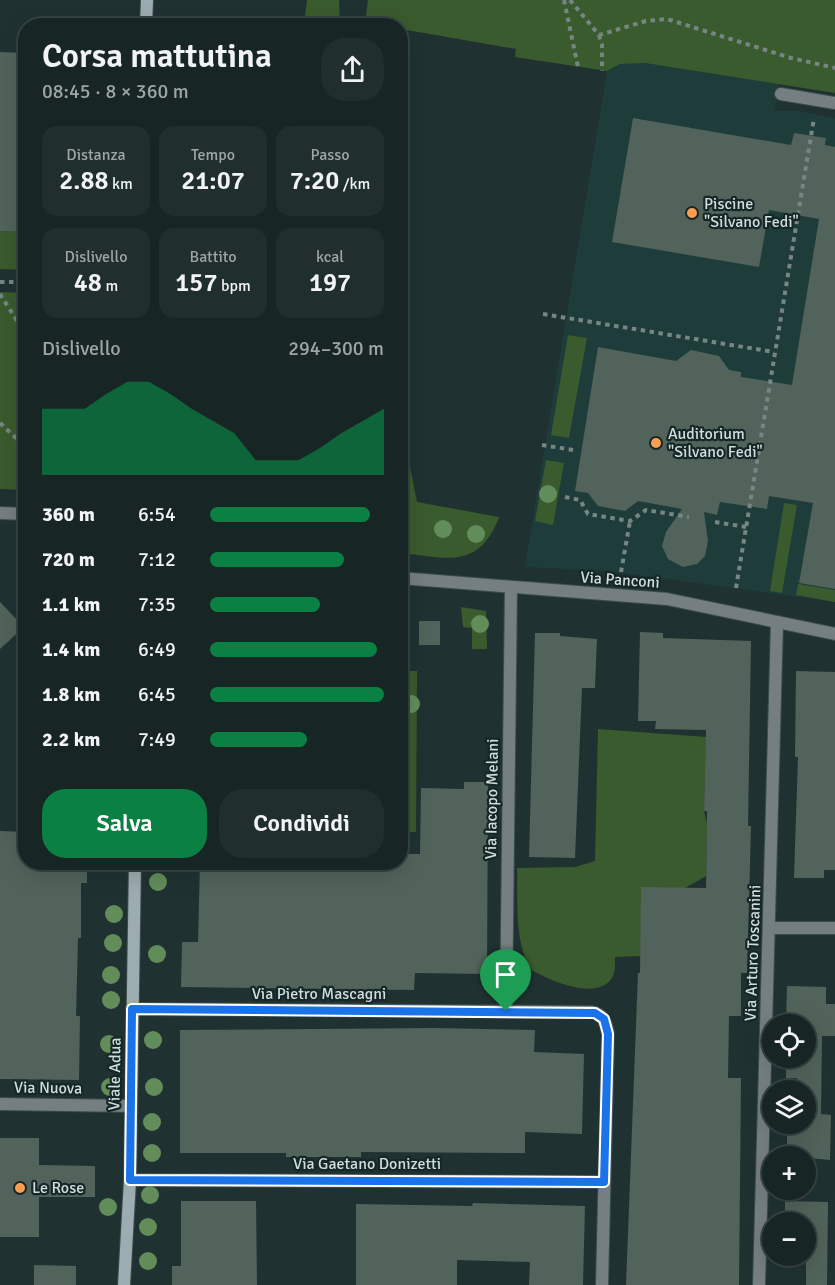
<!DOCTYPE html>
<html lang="it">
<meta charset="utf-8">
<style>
body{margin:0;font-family:Signika,sans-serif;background:#202e2d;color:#f1f3f6;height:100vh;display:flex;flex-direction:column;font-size:22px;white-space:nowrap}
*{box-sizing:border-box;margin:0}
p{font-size:20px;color:#9ea5a7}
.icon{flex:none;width:33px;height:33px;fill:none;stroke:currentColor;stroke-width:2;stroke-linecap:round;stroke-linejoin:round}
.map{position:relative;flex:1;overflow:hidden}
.drawer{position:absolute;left:18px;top:18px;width:390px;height:852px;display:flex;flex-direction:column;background:#172625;border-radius:24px;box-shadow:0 6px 24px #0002,0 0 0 2px #364342}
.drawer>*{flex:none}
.fabs{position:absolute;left:762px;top:1014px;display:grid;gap:12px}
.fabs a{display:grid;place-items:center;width:54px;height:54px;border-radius:50%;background:#172625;box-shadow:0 6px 24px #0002,0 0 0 2px #364342;font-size:30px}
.pin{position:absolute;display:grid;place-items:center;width:51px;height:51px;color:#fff;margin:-62px -26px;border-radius:50% 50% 50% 0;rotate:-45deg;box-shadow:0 0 6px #0007}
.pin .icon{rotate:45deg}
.round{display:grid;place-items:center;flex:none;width:63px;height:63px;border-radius:24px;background:#202e2d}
.head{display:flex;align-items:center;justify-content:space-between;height:102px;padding:0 24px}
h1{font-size:33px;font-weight:600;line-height:45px}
.metrics{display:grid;grid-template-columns:repeat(3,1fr);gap:9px;height:102px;padding:6px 24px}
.metrics div{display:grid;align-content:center;border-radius:15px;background:#202e2d;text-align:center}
.metrics b{font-size:26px;font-weight:600}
.metrics small{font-size:16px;font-weight:400}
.metrics p{font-size:16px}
.chart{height:168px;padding:12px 24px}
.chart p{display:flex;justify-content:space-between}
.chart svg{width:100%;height:108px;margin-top:6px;fill:#0b8043;opacity:.7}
.button{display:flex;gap:12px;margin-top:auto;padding:12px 24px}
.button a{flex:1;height:69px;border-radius:24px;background:#0b8043;color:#fff;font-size:24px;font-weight:600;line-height:69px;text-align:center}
.button a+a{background:#202e2d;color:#f1f3f6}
ul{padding:0 24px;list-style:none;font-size:20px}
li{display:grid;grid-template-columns:96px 72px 1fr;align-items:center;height:45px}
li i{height:15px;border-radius:8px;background:#0b8043}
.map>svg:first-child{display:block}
.built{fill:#1e3c3a}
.green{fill:#3a5b2d}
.building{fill:#51635a}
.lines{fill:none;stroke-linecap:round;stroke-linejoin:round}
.street-casing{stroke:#3b4d4c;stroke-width:14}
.secondary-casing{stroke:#3b4d4c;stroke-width:14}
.path{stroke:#778685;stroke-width:4;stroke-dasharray:4.5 4.5;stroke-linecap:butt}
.street{stroke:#757e81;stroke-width:12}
.secondary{stroke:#9dacb0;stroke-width:12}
.tree{fill:#628d5b}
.route-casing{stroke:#fff;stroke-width:12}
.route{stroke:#1a73e8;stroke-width:8}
.poi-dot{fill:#fb9e52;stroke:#152827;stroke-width:2}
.labels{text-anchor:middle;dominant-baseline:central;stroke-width:4.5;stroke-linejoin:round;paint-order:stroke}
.poi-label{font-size:16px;fill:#d1dddc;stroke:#152827;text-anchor:start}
.street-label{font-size:16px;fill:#d1dddc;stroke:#152827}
</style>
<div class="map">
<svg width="835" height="1285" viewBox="0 0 835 1285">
<rect width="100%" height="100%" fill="#1f3231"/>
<path class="built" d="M645 63 779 84 775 111H797L835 118V602L608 571 525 567 607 71 620 64Z"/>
<g class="green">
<path d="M307 0H339L340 25H304Z"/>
<path d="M368 0H835V93L645 63 620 64 607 71 515 57 516 49 401 29 400 26 365 23Z"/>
<path d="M25 166V270L0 269V231L22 232Z"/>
<path d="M0 292 25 293V490L0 489Z"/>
<path d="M568 335 587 338 569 438 551 435Z"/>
<path d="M401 422 417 502 499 517C479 570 447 558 401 553Z"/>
<path d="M546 460 564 463 553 525 535 521Z"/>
<path d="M784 503 797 505 782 593 770 591Z"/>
<path d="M798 584 835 590V602L796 595Z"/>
<path d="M461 607 486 611 487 649H472V628L463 627Z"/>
<path d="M401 671H417L416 832H401Z"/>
<path d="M598 729 706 737 704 811 707 825 706 876 685 888 640 956 615 957C615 963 615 971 613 976 599 1003 548 980 530 969 514 938 518 902 517 868L575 867 595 861Z"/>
</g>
<g class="building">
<path d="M0 52 26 53 22 232 0 231Z"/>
<path d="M633 118 791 145 794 133 826 138 825 145 835 147V589L799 583 813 503 769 496 767 509 720 502 717 515 704 512 708 541 705 556 697 564 683 567 668 559 662 546 666 532 682 509 638 501 625 511 598 506 588 493 575 491 598 347 676 361 691 350 719 356 729 370 741 372V377L792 385 819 219 769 210 759 267 612 242Z"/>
<path d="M0 602 24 627 0 649Z"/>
<rect x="419" y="621" width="21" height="24"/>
<path d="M640 632 663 633V638L751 641 748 826H751L747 973H741V1016H729L728 1078H741L739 1285H626L638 973H640L641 887 706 888 707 811H704L706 730 655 729 656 721H638Z"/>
<path d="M535 633H560V636L597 639 595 688H582L575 858 529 857Z"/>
<path d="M796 671 835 672V870H824V878H794L798 757H795Z"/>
<path d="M464 782H488L487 974 415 973 414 990 181 987 182 942H198L200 862H400V854H420L421 788 464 789Z"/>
<path d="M0 831 26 832V862H87V883H81V938H78L76 1016H80L79 1080 0 1079Z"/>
<path d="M787 986 826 987V1004H835V1036H822L821 1114 831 1115 830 1160 787 1156V1124H806V1090H797V1078H786V1058H806V1024H786Z"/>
<path d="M434 1028 535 1030 534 1052 584 1054 582 1134 525 1132V1153L361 1152V1157H286V1153H180V1030Z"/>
<path d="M0 1138H39V1165L95 1166V1197H39V1237H0Z"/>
<path d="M181 1201H256L257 1285H172V1266H181Z"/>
<path d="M785 1201 828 1202 827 1285H806V1222H785Z"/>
<path d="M473 1203 585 1206 583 1285H529L530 1262 457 1260V1285H356V1204L472 1206Z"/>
<path d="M34 1265 76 1266V1285H34Z"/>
</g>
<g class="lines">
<defs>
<g id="street">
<path d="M781 94 835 103"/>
<path d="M0 513 26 514"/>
<path d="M400 578 667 599 835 634"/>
<path d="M770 928H835"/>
<path d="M132 1009 591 1012C603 1014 606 1022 608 1034L602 1285"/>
<path d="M506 1011 511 587"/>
<path d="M0 1104 131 1106"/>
<path d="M130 1180 604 1182"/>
<path d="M759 1285 777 622"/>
</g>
<g id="secondary">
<path d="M146 26 147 0"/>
<path d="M124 1285 130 1180 135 862"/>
</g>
</defs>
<use href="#street" class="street-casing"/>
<use href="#secondary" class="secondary-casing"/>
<g class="path">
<path d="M564 0 578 67"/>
<path d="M570 0 599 35 646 21 667 19 791 58 835 68"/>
<path d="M599 35 602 45V71"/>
<path d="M0 282H26"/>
<path d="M0 294 26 335"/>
<path d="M543 314 774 352"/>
<path d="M0 423 15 437H26"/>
<path d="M15 437 26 445"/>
<path d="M542 445 573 450"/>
<path d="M565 497 580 500 588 514 630 521 646 510 689 517"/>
<path d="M715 522 746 527"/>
<path d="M621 572 630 521"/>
<path d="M736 588 814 118"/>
<path d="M25 742H26"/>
</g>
<use href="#street" class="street"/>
<use href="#secondary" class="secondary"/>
</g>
<g class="tree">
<circle cx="548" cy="494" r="9"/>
<circle cx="443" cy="529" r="9"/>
<circle cx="476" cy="534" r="9"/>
<circle cx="480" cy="624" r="9"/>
<circle cx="411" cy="704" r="9"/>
<circle cx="158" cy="882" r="9"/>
<circle cx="114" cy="914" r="9"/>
<circle cx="113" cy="943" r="9"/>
<circle cx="157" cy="954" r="9"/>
<circle cx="111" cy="975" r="9"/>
<circle cx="111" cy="1000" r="9"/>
<circle cx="153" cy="1040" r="9"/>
<circle cx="109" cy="1044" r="9"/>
<circle cx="110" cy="1087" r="9"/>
<circle cx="154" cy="1087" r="9"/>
<circle cx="152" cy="1122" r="9"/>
<circle cx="152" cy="1153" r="9"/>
<circle cx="150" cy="1195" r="9"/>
<circle cx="108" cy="1207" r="9"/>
<circle cx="148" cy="1227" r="9"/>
<circle cx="148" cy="1261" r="9"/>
</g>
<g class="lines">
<defs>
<path id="route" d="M132 1009 595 1013 604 1019 608 1034 604 1182 130 1180Z"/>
</defs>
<use href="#route" class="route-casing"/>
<use href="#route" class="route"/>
</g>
<g class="poi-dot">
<circle cx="692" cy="213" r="6"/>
<circle cx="656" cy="443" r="6"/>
<circle cx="20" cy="1188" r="6"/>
</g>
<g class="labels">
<g class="poi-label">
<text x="704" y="204">Piscine<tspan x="704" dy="18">"Silvano Fedi"</tspan></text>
<text x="668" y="434">Auditorium<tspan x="668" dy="18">"Silvano Fedi"</tspan></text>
<text x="32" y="1188">Le Rose</text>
</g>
<g class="street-label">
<text transform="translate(620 580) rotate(4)">Via Panconi</text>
<text transform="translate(492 799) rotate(-89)">Via Iacopo Melani</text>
<text transform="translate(753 953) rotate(-88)">Via Arturo Toscanini</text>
<text x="319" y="994">Via Pietro Mascagni</text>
<text transform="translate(115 1074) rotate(-89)">Viale Adua</text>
<text transform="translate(48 1088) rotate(1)">Via Nuova</text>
<text x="367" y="1164">Via Gaetano Donizetti</text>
</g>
</g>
</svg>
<div class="fabs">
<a><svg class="icon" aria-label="locate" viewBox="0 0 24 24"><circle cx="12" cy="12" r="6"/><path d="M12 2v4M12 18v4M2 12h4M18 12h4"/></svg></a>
<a><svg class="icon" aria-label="layers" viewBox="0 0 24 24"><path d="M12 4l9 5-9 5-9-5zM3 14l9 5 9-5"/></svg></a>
<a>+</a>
<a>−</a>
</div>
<div class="pin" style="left:506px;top:1011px;background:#1e9e55"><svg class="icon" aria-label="arrive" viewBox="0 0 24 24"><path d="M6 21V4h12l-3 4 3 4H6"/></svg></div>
<section class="drawer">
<div class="head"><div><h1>Corsa mattutina</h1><p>08:45 · 8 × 360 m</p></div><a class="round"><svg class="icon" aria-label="share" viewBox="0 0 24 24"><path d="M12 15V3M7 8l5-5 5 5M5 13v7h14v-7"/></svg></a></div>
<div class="metrics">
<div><p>Distanza</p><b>2.88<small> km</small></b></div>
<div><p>Tempo</p><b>21:07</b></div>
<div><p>Passo</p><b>7:20<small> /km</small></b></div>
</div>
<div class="metrics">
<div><p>Dislivello</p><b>48<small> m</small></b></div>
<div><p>Battito</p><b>157<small> bpm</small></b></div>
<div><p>kcal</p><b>197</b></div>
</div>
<div class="chart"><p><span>Dislivello</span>294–300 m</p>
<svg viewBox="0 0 160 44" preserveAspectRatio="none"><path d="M0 44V17L10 17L20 17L30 11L40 6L50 6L60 11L70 17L80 22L90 27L100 38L110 38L120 38L130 33L140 27L150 22L160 17V44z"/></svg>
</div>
<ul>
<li><b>360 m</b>6:54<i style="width:92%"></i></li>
<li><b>720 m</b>7:12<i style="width:77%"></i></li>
<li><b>1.1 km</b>7:35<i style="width:63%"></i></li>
<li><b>1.4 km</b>6:49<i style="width:96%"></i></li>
<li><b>1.8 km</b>6:45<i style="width:100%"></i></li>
<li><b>2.2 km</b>7:49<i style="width:56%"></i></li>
</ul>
<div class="button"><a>Salva</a><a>Condividi</a></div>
</section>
</div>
